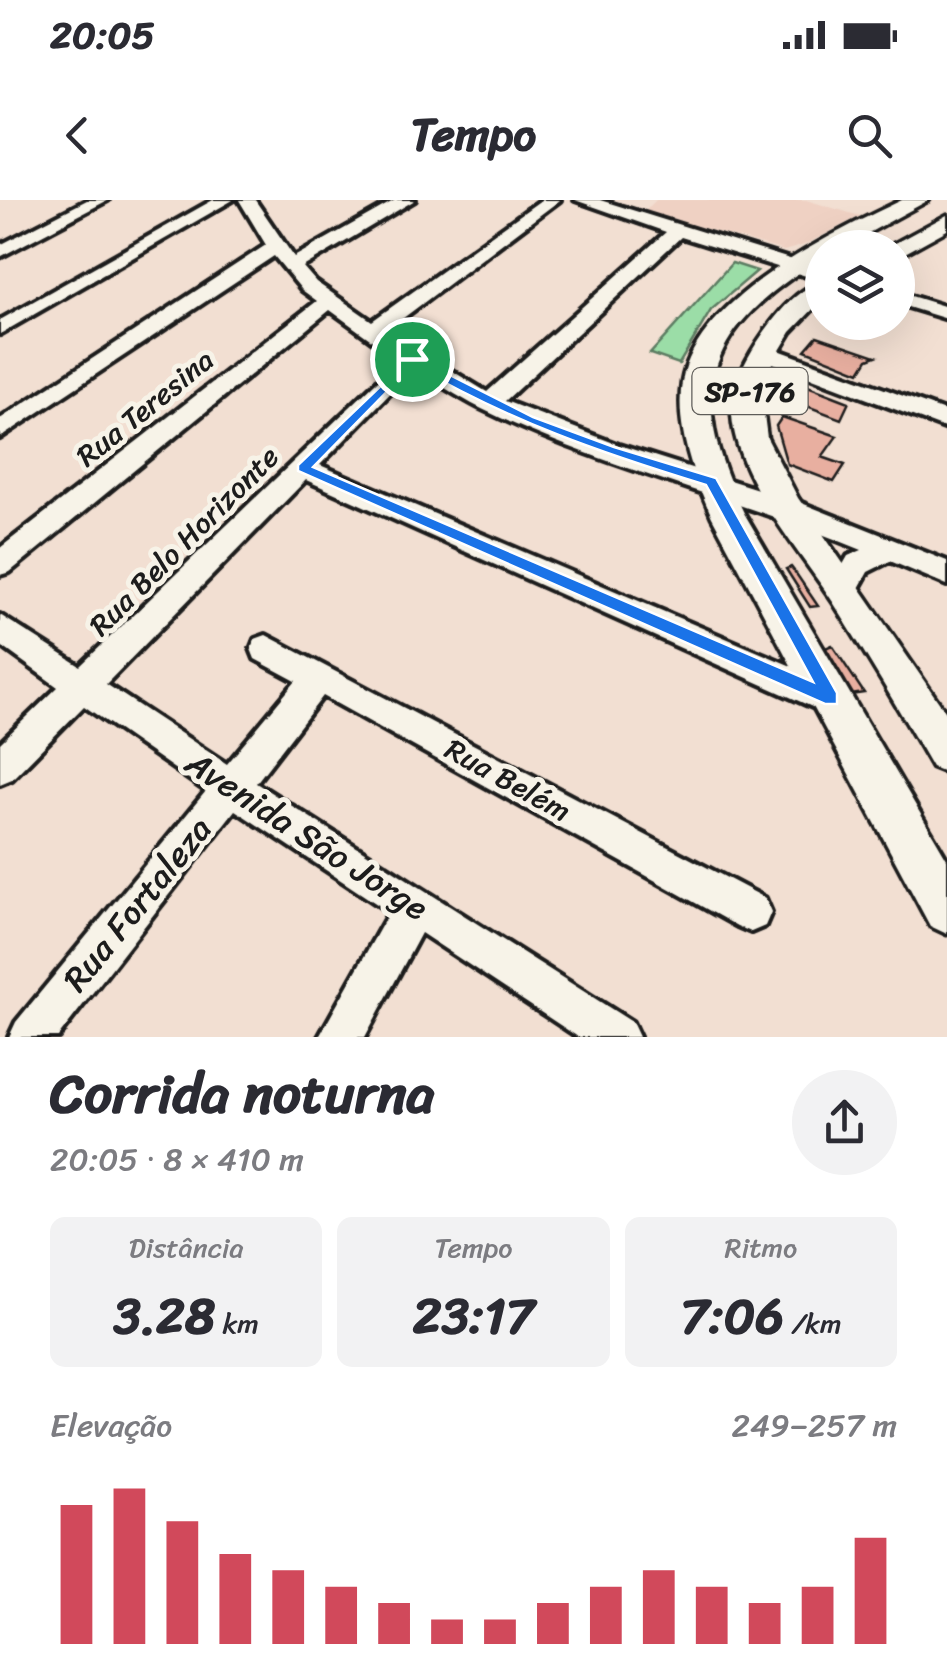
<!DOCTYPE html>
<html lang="pt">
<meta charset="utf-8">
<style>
body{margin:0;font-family:Sriracha,sans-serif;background:#f2f2f3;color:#2b2b33;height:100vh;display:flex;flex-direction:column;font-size:38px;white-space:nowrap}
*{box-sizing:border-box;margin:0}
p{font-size:32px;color:#7c7c81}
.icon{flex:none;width:55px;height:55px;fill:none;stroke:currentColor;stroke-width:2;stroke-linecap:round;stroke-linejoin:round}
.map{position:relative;height:837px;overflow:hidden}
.panel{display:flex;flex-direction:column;background:#fff;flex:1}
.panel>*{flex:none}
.controls{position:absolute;left:805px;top:30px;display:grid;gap:20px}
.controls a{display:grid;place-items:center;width:110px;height:110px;border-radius:50%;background:#fff;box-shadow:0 10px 40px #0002;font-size:50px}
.pin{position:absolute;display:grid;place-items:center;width:85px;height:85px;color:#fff;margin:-42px;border:5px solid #fff;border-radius:50%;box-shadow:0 2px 10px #0007}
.round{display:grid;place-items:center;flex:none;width:105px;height:105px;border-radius:52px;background:#f2f2f3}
.head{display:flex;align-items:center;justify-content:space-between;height:170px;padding:0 50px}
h1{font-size:55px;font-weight:800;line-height:75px}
.figures{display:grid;grid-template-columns:repeat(3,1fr);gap:15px;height:170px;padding:10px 50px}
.figures div{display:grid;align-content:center;border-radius:15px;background:#f2f2f3;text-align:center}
.figures b{font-size:50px;font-weight:800}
.figures small{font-size:28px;font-weight:400}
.figures p{font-size:28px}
.chart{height:280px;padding:20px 50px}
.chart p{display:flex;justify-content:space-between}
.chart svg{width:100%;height:180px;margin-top:10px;stroke:#d1495b;stroke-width:6}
.status{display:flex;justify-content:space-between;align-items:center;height:70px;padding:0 50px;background:#fff;direction:ltr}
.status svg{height:28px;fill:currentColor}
header{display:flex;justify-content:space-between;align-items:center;height:130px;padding:0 50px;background:#fff;font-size:45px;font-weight:800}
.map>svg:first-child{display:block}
.built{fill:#efd1c3}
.green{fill:#9bdda7;stroke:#5c7c62;stroke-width:2.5}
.building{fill:#e8afa0;stroke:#1c1c1c;stroke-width:2.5}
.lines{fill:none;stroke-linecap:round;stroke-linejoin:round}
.minor-casing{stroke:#1c1c1c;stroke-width:8}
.major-casing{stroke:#1c1c1c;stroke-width:7}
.minor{fill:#f7f3e8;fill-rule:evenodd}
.major{fill:#f7f3e8;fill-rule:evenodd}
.route{fill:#1a73e8;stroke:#fff;stroke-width:2.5;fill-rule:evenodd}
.labels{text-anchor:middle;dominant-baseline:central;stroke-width:10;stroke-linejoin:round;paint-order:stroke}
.shield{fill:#f7f3e8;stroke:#5e5c59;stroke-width:2.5}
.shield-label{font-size:28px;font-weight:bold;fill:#1c1c1c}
.street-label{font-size:30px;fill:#1c1c1c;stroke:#f7f3e8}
.near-street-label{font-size:35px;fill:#1c1c1c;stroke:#f7f3e8}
</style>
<div class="status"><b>20:05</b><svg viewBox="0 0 49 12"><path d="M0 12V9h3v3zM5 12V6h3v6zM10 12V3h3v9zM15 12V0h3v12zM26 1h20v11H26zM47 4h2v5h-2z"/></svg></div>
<header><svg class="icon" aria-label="back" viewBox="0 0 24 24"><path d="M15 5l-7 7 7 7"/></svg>Tempo<svg class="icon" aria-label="search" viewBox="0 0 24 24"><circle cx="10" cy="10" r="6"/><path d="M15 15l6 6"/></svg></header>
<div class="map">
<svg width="947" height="837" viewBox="0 0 947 837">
<rect width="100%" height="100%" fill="#f2dfd2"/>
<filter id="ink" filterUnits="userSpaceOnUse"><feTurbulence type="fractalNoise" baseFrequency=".01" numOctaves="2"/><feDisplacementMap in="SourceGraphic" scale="20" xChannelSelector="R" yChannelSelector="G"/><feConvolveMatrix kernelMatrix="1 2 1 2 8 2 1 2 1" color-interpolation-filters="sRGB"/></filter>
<g filter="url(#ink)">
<path class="built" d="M656 0H806L860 16 804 45 784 51 645 11Z"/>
<path class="green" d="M732 63 757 71 711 110 679 164 650 154Z"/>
<g class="building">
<path d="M817 136 876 156 868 159 860 172 805 150Z"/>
<path d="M787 178 849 202 841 219 778 195Z"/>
<path d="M782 217 837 236 822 257 845 265 834 282 787 264 776 226Z"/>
<path d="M791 367 797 375 818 406 810 407 786 369Z"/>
<path d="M832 445 864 493 851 495 823 449Z"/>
</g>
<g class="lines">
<defs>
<g id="minor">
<path d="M87 0H108L0 57V45Z"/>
<path d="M213 0H233L0 134V120Z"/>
<path d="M239 0H255L294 57 395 0H415L303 67 316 82 372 121 541 0H560L386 131 487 192 666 32 575 0H600L822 69V81L681 37 505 201 619 245 799 302 947 361V385L890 361 868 372 854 397 844 401 834 397 829 389 848 356 862 350C737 298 602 268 480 208 458 197 436 182 414 169L320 265 843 488 847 499 843 510 831 514 819 510 306 280 106 484 227 564 296 481 255 459 251 449 255 439 266 435 765 698 771 712 765 726 751 732 737 726 323 496 256 583 632 822 639 837H578L421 733 365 837H319L389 712 235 610 58 837H9L16 822 206 591 84 506 12 579 0 584V543L58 487 0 445V415L80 466 399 160 330 110 10 372 0 375V348L317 101 302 90 274 56 0 238V219L266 45Z"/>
<path d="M898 92 947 107V119L898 104Z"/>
<path d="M765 145 947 212V229L757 157 754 152Z"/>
</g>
<g id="major">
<path d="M902 0H929L841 48H822V58C705 130 684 189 744 313L947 659V734L930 726 712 317C694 276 675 228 682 182 696 98 833 33 902 0Z"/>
<path d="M947 15V30L905 53 898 55V48H886Z"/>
<path d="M822 82V100L791 132 773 162 762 199 767 238 798 298 947 514V573L932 567C900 511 867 456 833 402 799 350 736 279 732 215 731 184 748 155 765 131 779 112 798 88 822 82Z"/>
</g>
</defs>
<use href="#minor" class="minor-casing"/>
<use href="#major" class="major-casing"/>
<use href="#minor" class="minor"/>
<use href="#major" class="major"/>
</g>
</g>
<path class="route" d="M412 156 533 217 614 247 716 278 837 493V504H825L298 271V265ZM413 165C512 222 598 252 706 285L813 482 313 267Z"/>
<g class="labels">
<rect class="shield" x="692.5" y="168" width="115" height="46" rx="8"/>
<g class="shield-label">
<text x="750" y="191">SP-176</text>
</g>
<g class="street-label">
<text transform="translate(145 208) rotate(-39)">Rua Teresina</text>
<text transform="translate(184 341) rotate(-45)">Rua Belo Horizonte</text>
<text transform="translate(508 580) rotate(29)">Rua Belém</text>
</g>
<g class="near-street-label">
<text transform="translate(307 635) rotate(33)">Avenida São Jorge</text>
<text transform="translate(137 704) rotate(-51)">Rua Fortaleza</text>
</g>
</g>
</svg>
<div class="controls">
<a><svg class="icon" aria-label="layers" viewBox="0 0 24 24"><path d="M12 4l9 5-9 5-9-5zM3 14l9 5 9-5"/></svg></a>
</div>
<div class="pin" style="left:412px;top:159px;background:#1e9e55"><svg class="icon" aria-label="arrive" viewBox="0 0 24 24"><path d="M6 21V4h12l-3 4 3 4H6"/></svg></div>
</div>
<section class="panel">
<div class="head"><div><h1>Corrida noturna</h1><p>20:05 · 8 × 410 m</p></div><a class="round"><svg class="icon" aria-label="share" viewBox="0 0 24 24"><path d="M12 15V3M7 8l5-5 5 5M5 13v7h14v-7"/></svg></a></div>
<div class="figures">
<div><p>Distância</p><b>3.28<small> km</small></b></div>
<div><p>Tempo</p><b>23:17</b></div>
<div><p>Ritmo</p><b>7:06<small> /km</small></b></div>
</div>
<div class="chart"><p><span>Elevação</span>249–257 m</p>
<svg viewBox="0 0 160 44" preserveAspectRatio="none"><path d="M5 44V10M15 44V6M25 44V14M35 44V22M45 44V26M55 44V30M65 44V34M75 44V38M85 44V38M95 44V34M105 44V30M115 44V26M125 44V30M135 44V34M145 44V30M155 44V18"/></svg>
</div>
</section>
